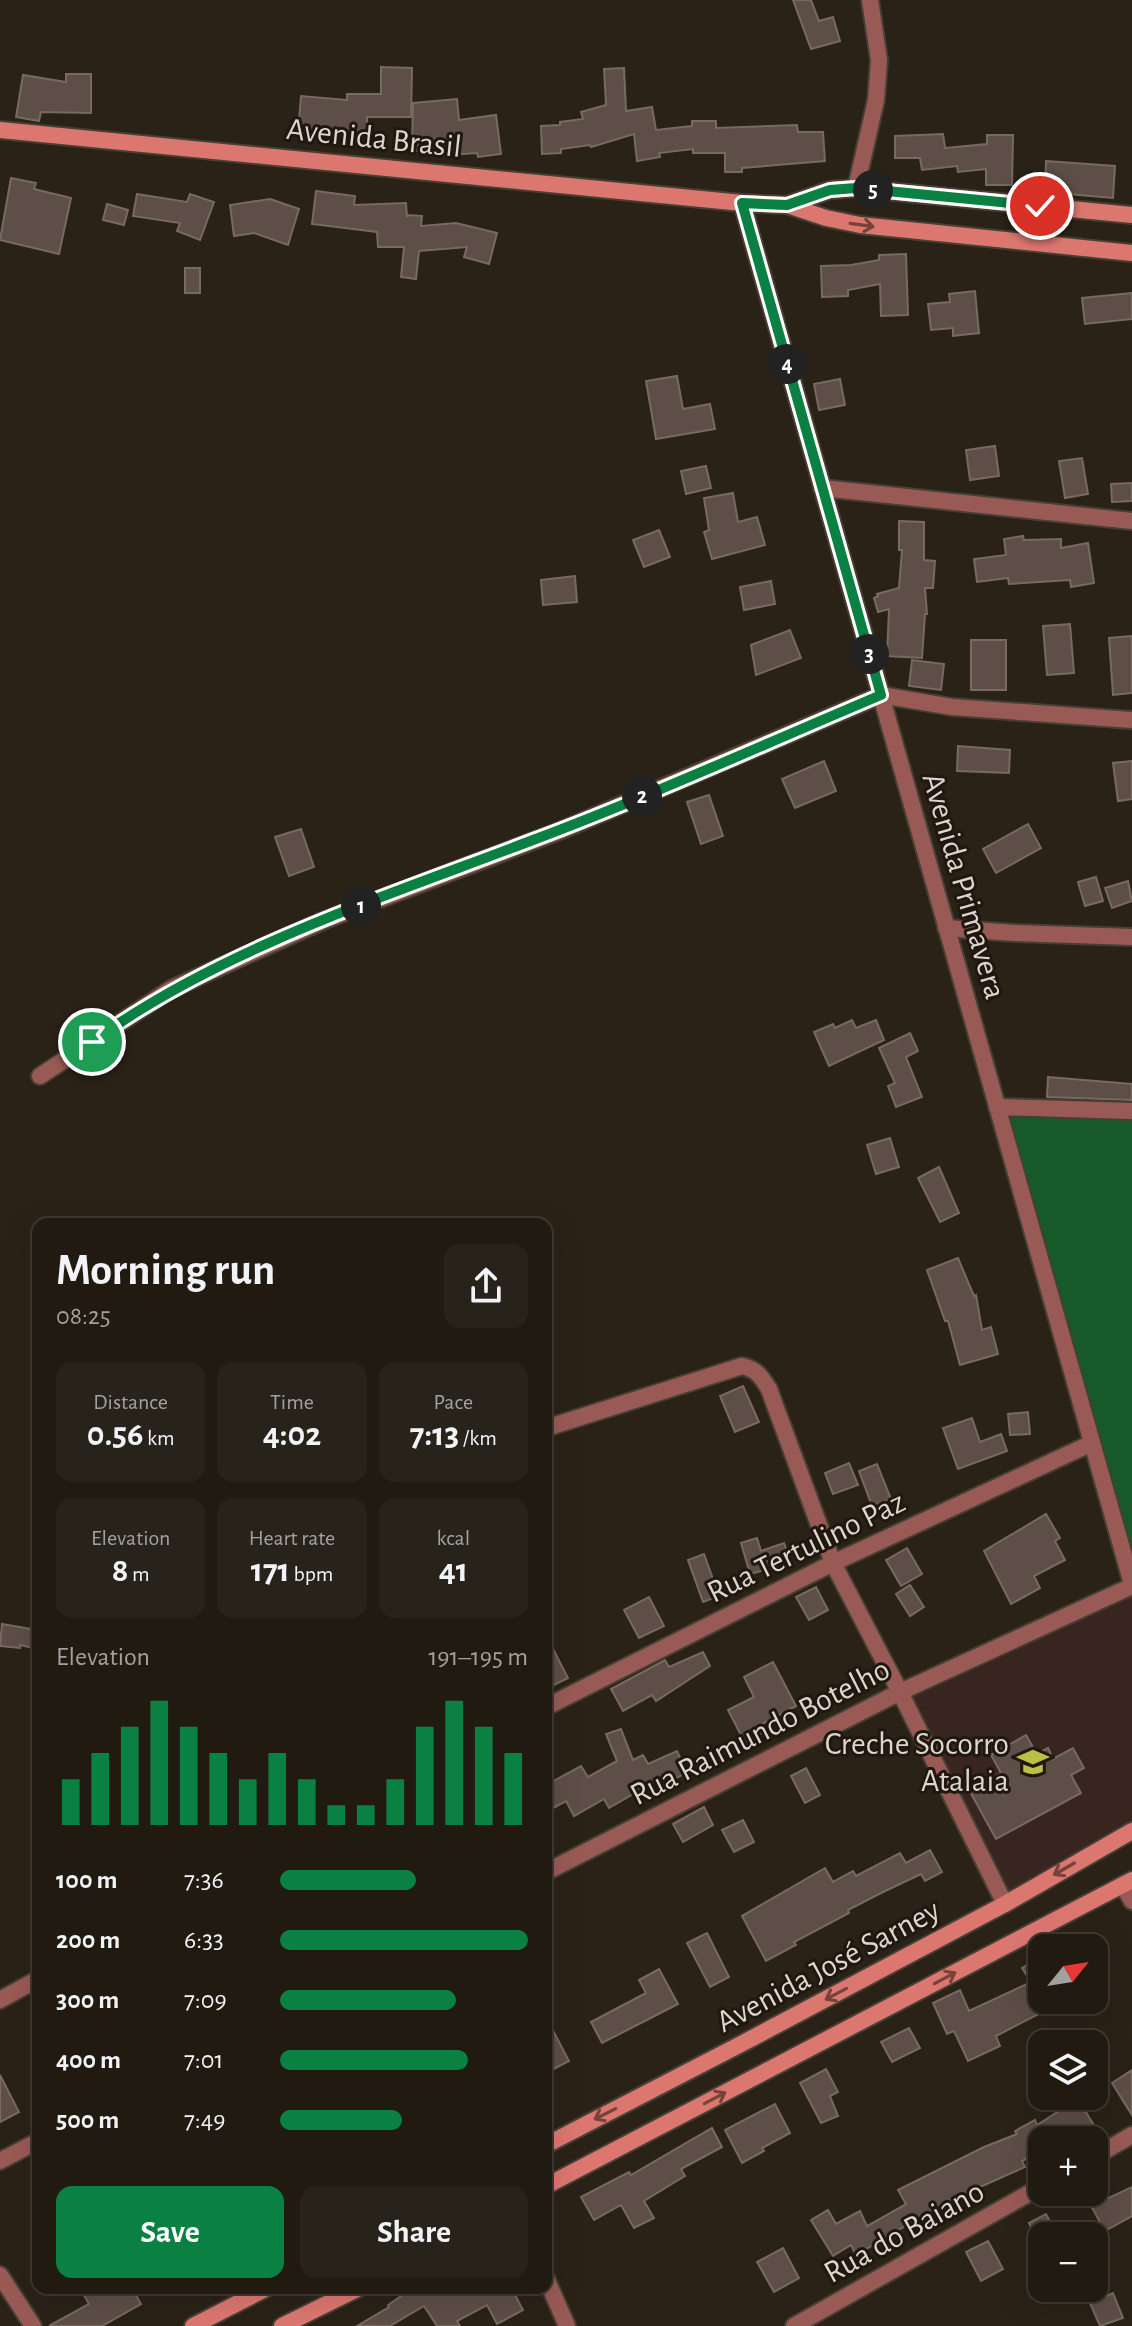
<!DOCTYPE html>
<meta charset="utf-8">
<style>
body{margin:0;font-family:"Alegreya Sans",sans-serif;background:#28231a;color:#f1f3f6;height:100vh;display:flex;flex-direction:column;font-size:30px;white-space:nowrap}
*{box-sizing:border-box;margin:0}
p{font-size:26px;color:#a2a19f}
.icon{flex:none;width:44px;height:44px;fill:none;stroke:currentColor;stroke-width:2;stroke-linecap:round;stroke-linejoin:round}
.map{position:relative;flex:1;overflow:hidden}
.drawer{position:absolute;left:32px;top:1218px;width:520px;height:1076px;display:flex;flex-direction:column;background:#201a11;border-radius:16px;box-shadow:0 8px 32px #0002,0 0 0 2px #3d3831}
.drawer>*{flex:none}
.needle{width:52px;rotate:60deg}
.controls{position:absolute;left:1028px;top:1934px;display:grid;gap:16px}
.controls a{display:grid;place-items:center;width:80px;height:80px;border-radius:16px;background:#201a11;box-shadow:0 8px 32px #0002,0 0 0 2px #3d3831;font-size:40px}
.pin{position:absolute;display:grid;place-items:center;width:68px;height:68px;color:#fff;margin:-34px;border:4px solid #fff;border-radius:50%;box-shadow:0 2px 8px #0007}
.km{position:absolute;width:40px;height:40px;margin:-20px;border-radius:50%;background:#222;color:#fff;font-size:22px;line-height:40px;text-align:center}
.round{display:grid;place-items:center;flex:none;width:84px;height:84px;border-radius:16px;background:#28231a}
.headline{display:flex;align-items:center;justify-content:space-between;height:136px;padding:0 24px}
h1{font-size:44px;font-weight:600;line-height:60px}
.figures{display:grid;grid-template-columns:repeat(3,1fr);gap:12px;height:136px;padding:8px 24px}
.figures div{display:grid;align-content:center;border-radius:16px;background:#28231a;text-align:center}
.figures b{font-size:34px;font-weight:600}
.figures small{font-size:22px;font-weight:400}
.figures p{font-size:22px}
.chart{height:224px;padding:16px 24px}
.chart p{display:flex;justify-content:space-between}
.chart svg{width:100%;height:144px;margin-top:8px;stroke:#0b8043;stroke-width:6}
.cta{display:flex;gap:16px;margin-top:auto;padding:16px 24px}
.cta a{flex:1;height:92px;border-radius:16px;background:#0b8043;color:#fff;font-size:32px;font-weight:600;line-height:92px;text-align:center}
.cta a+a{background:#28231a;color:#f1f3f6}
ul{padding:0 24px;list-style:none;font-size:26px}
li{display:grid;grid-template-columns:128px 96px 1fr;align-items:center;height:60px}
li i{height:20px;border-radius:10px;background:#0b8043}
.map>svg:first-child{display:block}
.education{fill:#382520}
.green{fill:#185929}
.building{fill:#5d4e47;stroke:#786961;stroke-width:2}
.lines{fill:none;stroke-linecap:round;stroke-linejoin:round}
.street-casing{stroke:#463f34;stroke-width:20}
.secondary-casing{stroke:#463f34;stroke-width:20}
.street{stroke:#995a55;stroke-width:16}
.secondary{stroke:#dc7770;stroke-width:16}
.oneway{stroke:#75433a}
.route-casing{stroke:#fff;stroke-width:16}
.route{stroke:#0b8043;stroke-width:10}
.labels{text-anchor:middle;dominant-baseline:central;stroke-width:6;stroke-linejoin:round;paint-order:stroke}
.street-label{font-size:32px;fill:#dbd6cf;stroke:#20180e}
.poi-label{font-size:32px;fill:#dbd6cf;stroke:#20180e;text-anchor:end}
</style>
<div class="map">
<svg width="1132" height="2326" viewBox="0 0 1132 2326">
<rect width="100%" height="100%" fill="#2a2217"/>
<path class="education" d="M1132 1586V1832L1005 1904 900 1692Z"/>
<path class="green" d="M997 1107 1132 1111V1584Z"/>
<g class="building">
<path d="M793 0H811L819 21 833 17 840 41 811 49Z"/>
<path d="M381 67 412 68 411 117H367V135L298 133 301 96 347 100V94H381Z"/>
<path d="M624 68 626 111 652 107 656 130 692 126V121H716V128L797 125 798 132H823L825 161 742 168V172H725V153H693V149L659 153 660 157 637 161 634 134 591 147 590 145 561 149V153L542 154 541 126 560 125V122L583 119 581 112 606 105 604 69Z"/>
<path d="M66 74H91V113L41 112 39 121 16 117 23 75 66 82Z"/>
<path d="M457 99 459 120 496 115 501 154 478 157 477 153 436 156V151H412L413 103Z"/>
<path d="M943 134 945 148 987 144V135H1013L1012 185H986V169L958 172 957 166 922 170 920 158H895V136Z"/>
<path d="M1046 161 1115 166 1113 198 1045 192Z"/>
<path d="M11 178 36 183 34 189 71 198 59 254 0 240Z"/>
<path d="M316 191 355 196 354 205 406 203 407 217V215L422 216 421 226 456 223 497 233 489 264 464 257 467 247 419 251 416 279 401 277 404 247H378L377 232 312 224Z"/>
<path d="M137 194 187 202 190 194 214 202 200 240 177 231 180 223 133 216Z"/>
<path d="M270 199 299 209 288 245 254 233 234 236 230 205Z"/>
<path d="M107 204 128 210 124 225 103 220Z"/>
<path d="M906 254 908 315 881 316 880 284 848 290V296L822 297 821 266 851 265 879 260V255Z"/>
<rect x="185" y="268" width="15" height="25"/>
<path d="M975 291 979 333 953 336V328L931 330 928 304 950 302 949 294Z"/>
<path d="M1132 293V319L1085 324 1082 298Z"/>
<path d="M677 376 683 409 710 404 715 429 656 439 646 381Z"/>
<path d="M840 379 845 405 819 410 814 384Z"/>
<path d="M995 446 999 476 970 480 966 450Z"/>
<path d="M1082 458 1088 494 1065 498 1059 461Z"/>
<path d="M706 466 711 488 686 494 681 471Z"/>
<path d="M1132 483V501L1112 502 1111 484Z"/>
<path d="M733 493 738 522 757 517 765 545 712 559 704 532 709 530 704 498Z"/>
<path d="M899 521 924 522V560L935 561 933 588H925L927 614H925L922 658 887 656 889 609 878 612 874 598 878 596 877 594 899 588 902 550H899Z"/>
<path d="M659 530 670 557 644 567 633 540Z"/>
<path d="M1023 536 1024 540 1061 539V548L1088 543 1094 583 1071 587 1070 580 1009 584 1008 578 977 582 974 559 1006 555 1004 539Z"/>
<path d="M575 576 577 602 543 605 541 580Z"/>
<path d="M771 581 775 604 744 610 740 587Z"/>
<path d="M1070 624 1074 673 1047 675 1043 626Z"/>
<path d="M790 630 801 658 756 675 751 645Z"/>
<path d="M1132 636V693L1113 695 1109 638Z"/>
<rect x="971" y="640" width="35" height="50"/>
<path d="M912 660 944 664 941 690 909 686Z"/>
<path d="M958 746 1010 750 1009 773 957 771Z"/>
<path d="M824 761 836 791 795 808 782 779Z"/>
<path d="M1132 761V799L1118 801 1113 763Z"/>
<path d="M709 795 723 836 701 844 687 802Z"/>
<path d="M1028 824 1041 848 996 873 983 849Z"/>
<path d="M301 829 314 867 289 876 275 837Z"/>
<path d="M1096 877 1103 901 1085 906 1078 882Z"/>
<path d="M1128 881 1132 901 1112 908 1105 888Z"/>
<path d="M852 1020 856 1028 876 1020 884 1040 829 1066 814 1032 833 1024 835 1028Z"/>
<path d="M910 1033 918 1051 906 1057 922 1097 896 1107 888 1086 895 1083 879 1048Z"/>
<path d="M1048 1077 1132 1084V1100L1047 1097Z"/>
<path d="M890 1138 899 1167 876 1174 867 1145Z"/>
<path d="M939 1167 959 1213 940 1222 918 1178Z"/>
<path d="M958 1258 974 1296 976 1295 982 1330 991 1327 998 1354 960 1365 948 1321H945L927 1270Z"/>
<path d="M743 1386 759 1422 735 1432 720 1396Z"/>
<path d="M1028 1412 1030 1434 1010 1435 1008 1414Z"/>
<path d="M972 1418 980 1442 1001 1434 1007 1451 958 1469 943 1428Z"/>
<path d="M849 1463 858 1485 833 1494 825 1473Z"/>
<path d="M877 1464 891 1499 872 1506 859 1471Z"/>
<path d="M1046 1514 1060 1538 1055 1541 1065 1560 1034 1576 1040 1588 1011 1604 984 1551Z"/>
<path d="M757 1538 761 1551 784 1543 791 1563 750 1574 741 1543Z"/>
<path d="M907 1548 922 1574 901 1586 886 1560Z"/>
<path d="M704 1554 719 1596 703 1602 688 1560Z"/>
<path d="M910 1585 924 1607 910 1616 896 1594Z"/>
<path d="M816 1587 828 1610 809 1620 796 1597Z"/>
<path d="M649 1597 664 1626 639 1638 624 1610Z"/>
<path d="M2 1624 38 1630V1649L20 1645V1648L0 1646Z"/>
<path d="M546 1635 568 1678 546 1689Z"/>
<path d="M703 1652 710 1666 656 1701 652 1695 623 1711 611 1689 665 1660 669 1667Z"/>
<path d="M773 1662 796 1706 762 1724 766 1731 745 1743 728 1710 754 1697 744 1677Z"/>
<path d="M621 1729 633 1760 643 1755 648 1764 677 1751 687 1773 660 1785 658 1780 609 1808 604 1799 574 1816 566 1801 546 1812V1785L581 1766 588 1777 617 1761 606 1734Z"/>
<path d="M1026 1735 1037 1754 1048 1748 1053 1759 1073 1748 1084 1768 1071 1775 1081 1793 996 1839 969 1790 1001 1773 991 1755Z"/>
<path d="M806 1768 820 1795 805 1803 791 1776Z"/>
<path d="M704 1807 713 1825 683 1842 673 1824Z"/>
<path d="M743 1820 754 1842 734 1852 722 1830Z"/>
<path d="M930 1850 942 1872 925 1881 921 1874 881 1893 848 1910 849 1913 794 1942 796 1945 766 1961 742 1916 825 1868 833 1882 853 1871 856 1876 900 1853 906 1863Z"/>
<path d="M707 1933 729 1977 710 1987 687 1943Z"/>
<path d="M1042 1956V2000H1066L996 2036 1000 2046 968 2061 954 2031 947 2034 933 2003 960 1990 969 2011 1031 1982 1022 1968Z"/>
<path d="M659 1969 678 2004 602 2043 591 2022 646 1993 639 1980Z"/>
<path d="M546 2017 569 2061 546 2073Z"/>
<path d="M909 2028 920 2048 892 2062 881 2042Z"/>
<path d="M826 2069 838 2092 830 2096 838 2116 821 2123 800 2083Z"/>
<path d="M1132 2070V2115L1112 2083Z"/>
<path d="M0 2075 19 2112 0 2122Z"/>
<path d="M1078 2099 1098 2132 1085 2140H1042V2150L1022 2161 1025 2167 944 2203 947 2208 916 2224 914 2221 856 2255 851 2245 833 2256 811 2220 828 2210 836 2224 860 2211 867 2226 906 2204 898 2190 984 2147 1017 2134 1015 2131 1035 2120 1037 2125Z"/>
<path d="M775 2104 790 2133 762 2148 764 2151 742 2163 725 2130Z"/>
<path d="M712 2128 722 2147 681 2169 685 2176 644 2201 654 2218 634 2228 621 2205 594 2220 581 2197 629 2172 631 2175Z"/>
<path d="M1132 2187V2216L1105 2231 1091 2206Z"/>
<path d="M1046 2214 1057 2236H1035L1029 2223Z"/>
<path d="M988 2241 1003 2269 981 2281 966 2252Z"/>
<path d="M783 2248 799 2278 774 2292 757 2262Z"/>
<path d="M80 2288H132L141 2304 102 2326H49L89 2304Z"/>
<path d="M413 2288H520L513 2291 523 2310 497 2324 487 2305 457 2321 460 2326H437L424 2306 390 2326H357L389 2307 388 2305Z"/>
<path d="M1113 2293 1123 2318 1100 2326 1090 2303Z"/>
</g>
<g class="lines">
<defs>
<g id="street">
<path d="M856 188 876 100 879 60 870 0"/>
<path d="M742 203 1132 1584"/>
<path d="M822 488 1132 521"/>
<path d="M946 928 1015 933 1132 937"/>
<path d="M40 1076 171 989 325 920 562 830 881 695 952 707 1132 720"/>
<path d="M997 1107 1132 1111"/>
<path d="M546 1428 742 1366C756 1369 761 1376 769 1389L833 1563 900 1692 1005 1904"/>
<path d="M546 1707 833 1563 1092 1443"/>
<path d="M546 1872 900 1692 1132 1586"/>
<path d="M1123 1885 1132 1901"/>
<path d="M0 2000 38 1979"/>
<path d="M1094 2157 1132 2135"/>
<path d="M0 2161 38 2141"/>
<path d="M0 2275 33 2326"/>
<path d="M546 2278 567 2326"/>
<path d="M794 2326 1042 2186"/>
</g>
<g id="secondary">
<path d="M0 130 742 203 787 205 826 218 860 225 1132 253"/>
<path d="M787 205 830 190 856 188 1132 215"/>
<path d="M546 2145 743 2043 1005 1904 1132 1831"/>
<path d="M546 2186 1132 1880"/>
<path d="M193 2326 267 2288"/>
<path d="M282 2326 359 2288"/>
</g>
</defs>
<use href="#street" class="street-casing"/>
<use href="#secondary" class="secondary-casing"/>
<use href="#street" class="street"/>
<use href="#secondary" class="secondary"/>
</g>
<defs><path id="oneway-shaft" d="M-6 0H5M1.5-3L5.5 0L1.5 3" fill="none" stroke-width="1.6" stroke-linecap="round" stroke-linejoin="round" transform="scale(2)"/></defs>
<g class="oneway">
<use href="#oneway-shaft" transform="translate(862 225) rotate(8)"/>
<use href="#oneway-shaft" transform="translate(1064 1869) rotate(150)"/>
<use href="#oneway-shaft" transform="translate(945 1978) rotate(-28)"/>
<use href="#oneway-shaft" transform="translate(836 1994) rotate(152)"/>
<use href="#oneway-shaft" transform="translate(715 2098) rotate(-28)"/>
<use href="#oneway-shaft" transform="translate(605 2114) rotate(153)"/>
</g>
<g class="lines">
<defs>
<path id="route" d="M92 1042C219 949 387 896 533 840 650 796 765 744 881 695L742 203 787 205 830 190 856 188 1040 206"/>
</defs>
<use href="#route" class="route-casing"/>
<use href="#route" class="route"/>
</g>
<defs>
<symbol id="school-bare" viewBox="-9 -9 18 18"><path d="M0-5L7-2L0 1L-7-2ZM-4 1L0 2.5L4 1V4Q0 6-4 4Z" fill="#bbc044" stroke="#20180e" stroke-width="2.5" paint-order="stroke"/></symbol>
</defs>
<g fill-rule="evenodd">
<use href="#school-bare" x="1011" y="1740" width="44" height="44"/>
</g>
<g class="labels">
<g class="street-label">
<text transform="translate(374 138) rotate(6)">Avenida Brasil</text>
<text transform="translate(964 886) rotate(74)">Avenida Primavera</text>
<text transform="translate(806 1547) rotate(-26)">Rua Tertulino Paz</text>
<text transform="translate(760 1732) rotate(-27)">Rua Raimundo Botelho</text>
<text transform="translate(828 1966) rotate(-28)">Avenida José Sarney</text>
<text transform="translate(904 2232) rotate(-29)">Rua do Baiano</text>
</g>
<g class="poi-label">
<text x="1009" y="1744">Creche Socorro<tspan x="1009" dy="37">Atalaia</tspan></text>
</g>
</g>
</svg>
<div class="controls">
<a><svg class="needle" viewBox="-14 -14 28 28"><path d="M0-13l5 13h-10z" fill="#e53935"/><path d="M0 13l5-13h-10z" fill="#a2a19f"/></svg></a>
<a><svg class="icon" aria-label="layers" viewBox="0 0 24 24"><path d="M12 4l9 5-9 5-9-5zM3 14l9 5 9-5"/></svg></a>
<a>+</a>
<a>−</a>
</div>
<div class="pin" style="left:92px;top:1042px;background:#1e9e55"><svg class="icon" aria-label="arrive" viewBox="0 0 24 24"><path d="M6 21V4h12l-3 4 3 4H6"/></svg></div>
<div class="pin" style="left:1040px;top:206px;background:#d93025"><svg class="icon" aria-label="check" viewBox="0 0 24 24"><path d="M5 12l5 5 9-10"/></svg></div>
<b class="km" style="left:361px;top:906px">1</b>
<b class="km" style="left:642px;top:796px">2</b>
<b class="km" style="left:869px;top:654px">3</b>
<b class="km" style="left:787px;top:364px">4</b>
<b class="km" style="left:873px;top:190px">5</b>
<section class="drawer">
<div class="headline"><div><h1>Morning run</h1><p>08:25</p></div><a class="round"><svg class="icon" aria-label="share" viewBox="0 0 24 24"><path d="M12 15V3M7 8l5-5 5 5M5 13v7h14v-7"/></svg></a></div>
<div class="figures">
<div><p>Distance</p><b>0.56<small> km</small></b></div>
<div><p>Time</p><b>4:02</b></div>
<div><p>Pace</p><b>7:13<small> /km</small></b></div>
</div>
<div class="figures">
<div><p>Elevation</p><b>8<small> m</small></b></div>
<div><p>Heart rate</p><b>171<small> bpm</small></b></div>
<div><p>kcal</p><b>41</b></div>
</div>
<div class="chart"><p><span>Elevation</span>191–195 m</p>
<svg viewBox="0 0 160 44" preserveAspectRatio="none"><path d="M5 44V30M15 44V22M25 44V14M35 44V6M45 44V14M55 44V22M65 44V30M75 44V22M85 44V30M95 44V38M105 44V38M115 44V30M125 44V14M135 44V6M145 44V14M155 44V22"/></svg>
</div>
<ul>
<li><b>100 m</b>7:36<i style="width:55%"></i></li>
<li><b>200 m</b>6:33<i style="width:100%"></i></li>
<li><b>300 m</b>7:09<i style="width:71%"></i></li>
<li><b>400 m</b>7:01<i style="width:76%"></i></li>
<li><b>500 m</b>7:49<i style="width:49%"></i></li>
</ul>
<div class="cta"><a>Save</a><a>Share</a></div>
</section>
</div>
